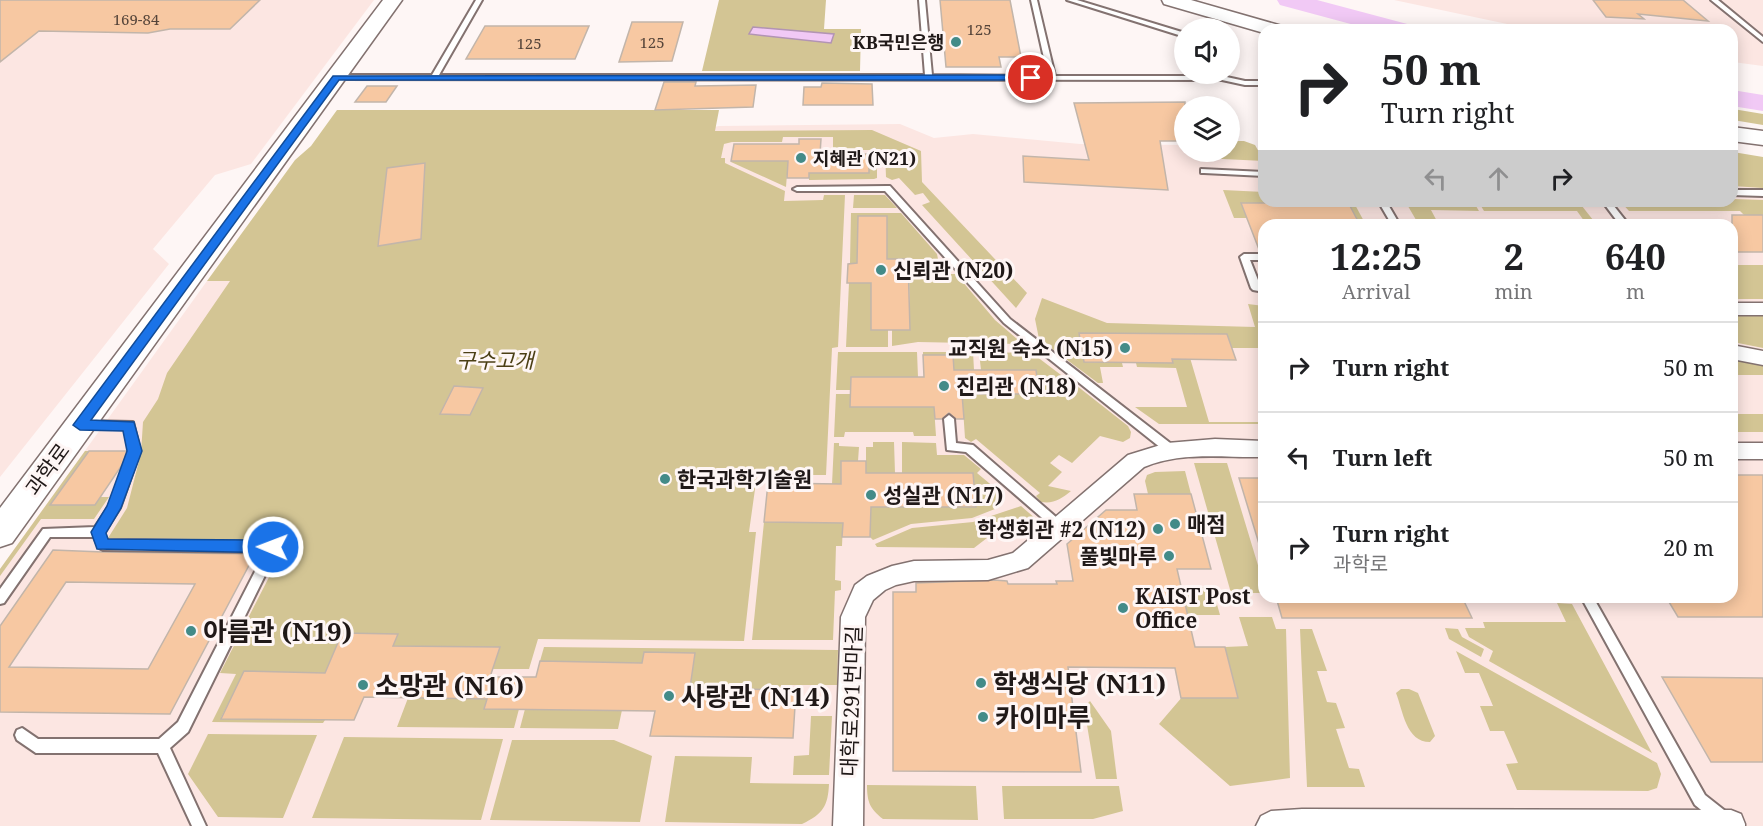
<!DOCTYPE html>
<meta charset="utf-8">
<style>
:root{--surface:#fff;--page:#f2f2f2;--text:#202124;--muted:#757577;--line:#e0e0e0}
body{margin:0;font-family:"Noto Serif","Noto Sans KR",serif;background:var(--page);color:var(--text);height:100vh;display:flex;flex-direction:column;font-size:22px;white-space:nowrap}
*{box-sizing:border-box;margin:0}
p{font-size:20px;color:var(--muted)}
.icon{flex:none;width:33px;height:33px;fill:none;stroke:currentColor;stroke-width:2;stroke-linecap:round;stroke-linejoin:round}
.map{position:relative;flex:1;overflow:hidden}
.sheet{position:absolute;left:1258px;top:219px;width:480px;height:384px;display:flex;flex-direction:column;background:var(--surface);border-radius:18px;box-shadow:0 3px 15px #0003}
.sheet>*{flex:none}
.top-card{position:absolute;left:1258px;top:24px;width:480px;height:183px;border-radius:18px;box-shadow:0 3px 15px #0003;background:#fff;color:var(--text);overflow:hidden}
.tools{position:absolute;left:1174px;top:18px;display:grid;gap:12px}
.tools a{display:grid;place-items:center;width:66px;height:66px;border-radius:50%;background:var(--surface);box-shadow:0 3px 15px #0003;font-size:30px}
.pin{position:absolute;display:grid;place-items:center;width:51px;height:51px;color:#fff;margin:-26px;border:3px solid #fff;border-radius:50%;box-shadow:0 2px 6px #0007}
.me{position:absolute;width:66px;margin:-33px;rotate:271deg;stroke-linejoin:round;filter:drop-shadow(0 0 4px #0008)}
.turn{display:flex;align-items:center;gap:21px;height:126px;padding:0 24px;font-size:27px}
.turn .icon{width:78px;height:78px;stroke-width:2.5}
.turn b{display:block;font-size:42px;line-height:51px}
.lanes{display:flex;align-items:center;height:57px;padding:0 24px;background:#0003;justify-content:center;gap:30px;direction:ltr}
.lanes .off{opacity:.35}
.eta{display:flex;justify-content:space-evenly;align-items:center;height:102px;text-align:center}
.eta b{font-size:36px;font-weight:700;line-height:42px}
ul{padding:0;list-style:none}
li{display:flex;align-items:center;gap:18px;height:90px;padding:0 24px;border-top:2px solid var(--line)}
li div{flex:1}
li b{display:block;font-size:22px}
li em{font-style:normal}
.map>svg:first-child{display:block}
.built{fill:#fce6e2;fill-rule:evenodd}
.green{fill:#d3c594}
.water{fill:#f1c9f5;stroke:#b294b3;stroke-width:1.5}
.lines{fill:none;stroke-linecap:round;stroke-linejoin:round}
.river{fill:#f1c9f5;fill-rule:evenodd}
.building{fill:#f7c8a2;stroke:#c2b5aa;stroke-width:1.5;fill-rule:evenodd}
.lane-casing{stroke:#837270;stroke-width:4}
.street-casing{stroke:#837270;stroke-width:3}
.secondary-casing{stroke:#837270;stroke-width:3}
.lane{fill:#fff;fill-rule:evenodd}
.street{fill:#fff;fill-rule:evenodd}
.secondary{fill:#fff;fill-rule:evenodd}
.route{fill:#1a73e8;stroke:#114b97;stroke-width:1.5}
.poi-dot{fill:#438b88;stroke:#fef6f5;stroke-width:2}
.labels{text-anchor:middle;dominant-baseline:central;stroke-width:6;stroke-linejoin:round;paint-order:stroke}
.far-number-label{font-size:15px;fill:#56453a}
.far-poi-label{font-size:18px;font-weight:bold;fill:#201918;stroke:#fef6f5;text-anchor:end}
.poi-label{font-size:21px;font-weight:bold;fill:#201918;stroke:#fef6f5;text-anchor:start}
.park-label{font-size:21px;font-style:italic;fill:#4b3f15;stroke:#fef6f5}
.street-label{font-size:21px;fill:#201918;stroke:#fef6f5}
.near-poi-label{font-size:26px;font-weight:bold;fill:#201918;stroke:#fef6f5;text-anchor:start}
</style>
<div class="map">
<svg width="1763" height="826" viewBox="0 0 1763 826">
<rect width="100%" height="100%" fill="#fef6f5"/>
<path class="built" d="M0,0H374L251,164L215,175L153,249L169,264L0,477Z
M1394,0H1763V66L1733,62L1732,30H1536Z
M900,124L934,138L973,134L1080,144L1185,145V152H1230L1264,158V201H1732L1733,182L1763,183V826H0V569L207,281H230L683,133L719,126ZM1264,225H1732V597H1264Z"/>
<path class="green" d="M719,0H826L824,29H861L860,71H702Z
M1733,109L1763,114V125L1733,120Z
M337,110H719L715,131L872,130L921,151L922,182L1027,293L1016,308L922,205L930,202L923,193L915,195L899,178L892,180L886,177L885,150H833V137H783L782,142H732L724,144L721,158H725V163L785,191L784,201L823,200L824,195H845L838,347L832,348L826,475H757L749,532H756L744,641L538,639L529,669H493L499,647L393,646L398,634L342,633L325,673L244,672L221,718L325,720L323,723L212,722L236,674L220,673L288,540L108,538L127,508L141,453L143,422L158,399L167,373L230,281H207L295,160L311,146Z
M1230,141H1244L1255,145L1259,152H1264V161L1202,158L1196,152H1230Z
M1733,152L1763,157V188L1733,186Z
M869,154H877V178L874,179L809,180V173L869,172Z
M731,161H788L786,187L731,162Z
M1223,190L1264,192V201L1272,203H1241L1247,218H1234Z
M854,195H885L897,208H853Z
M1733,199L1763,200V215H1744L1740,211H1629L1620,201H1732Z
M1299,201H1353L1366,225H1360L1350,206H1301Z
M1405,201H1473L1479,211L1431,210L1439,225H1419Z
M1478,201H1578L1597,225H1587L1577,211H1484Z
M851,213H901L937,254L938,259H887V216H859L857,264L850,263Z
M1733,265H1763V299H1733Z
M909,274H956L995,320L1023,344L918,342L892,346V330H910Z
M849,283H871V330H888V347H846Z
M1042,298L1107,323L1255,327L1248,304L1264,306V348H1232L1227,334H1183L1209,422H1264V424H1159L1135,407H1187L1176,368L1137,367L1136,363L1165,334L1079,333L1084,362L1122,363L1123,367H1100L1103,383H1098L1039,339L1035,319Z
M1733,316H1763V348L1733,342Z
M838,352H917L918,377H852L851,390H836Z
M923,352H973L974,370H954L953,355H923Z
M979,352L1032,353L1065,378L1037,377L1035,370H981Z
M1732,358L1763,364V375H1733Z
M1037,382H1072L1128,426L1131,432L1130,438L1123,442L1100,436L1072,463L1059,455L1050,463L1062,472L1048,486L1071,491C1061,499 1054,504 1041,502L1036,496L1040,493L976,439L971,442L965,438L962,394H1039Z
M836,394H851L934,407L936,436H914L913,432H845L844,437H834Z
M1733,414H1763V432H1733Z
M873,442H894L895,473H866V447H873Z
M902,442L936,443L937,455H964L981,469L977,473L995,488L999,485L1002,488L1000,507L972,518L911,524L873,540L870,537L871,507H976L973,473H902Z
M834,443H839V446L859,447L858,461H842L841,484H832Z
M85,451H89L51,505H94L100,497H109L94,519H41L0,576V569Z
M1194,463H1227L1264,585V593H1231Z
M1185,471L1191,494H1148L1145,481L1147,475L1155,472Z
M1021,506L1036,519L1029,527L1009,521L974,548L877,547L875,544L912,528L973,522Z
M764,522L843,523L842,546H836L835,580L841,581V590L835,591L833,640H752Z
M1181,587H1212L1220,615H1187Z
M1557,603L1572,604L1652,753L1489,661L1493,651L1469,637L1465,628H1485L1483,622H1566Z
M1239,617H1272L1276,629H1286L1290,778L1230,786L1159,724L1225,647L1248,646Z
M1445,628L1458,629L1462,637L1484,649L1481,657L1449,639Z
M1300,629H1312L1327,671H1317L1327,702L1336,703L1345,728L1336,729L1349,768L1359,769L1365,787H1307Z
M544,647L838,650L837,685H781V690L690,688L695,653L644,652L642,663L540,661Z
M1456,651L1657,763L1661,774L1657,788L1648,791L1517,790L1506,764L1518,763L1504,731H1490L1480,706H1493L1479,673H1465Z
M1401,689H1409L1418,693L1435,736L1430,742C1406,742 1403,711 1396,693Z
M408,698H487L484,709H519L514,728L397,727Z
M1090,701L1111,731L1117,779H1096L1084,707Z
M525,709L622,710L618,729L520,728Z
M811,716H832L829,775H793L794,756L809,755Z
M208,734L317,735L283,818L218,817L188,774Z
M344,737L503,739L481,820L312,818Z
M512,740H614L652,756L640,822L490,820Z
M675,756L752,757L750,783L829,784C828,806 823,814 802,824L665,822Z
M867,785L976,786L978,820L883,819C870,809 867,802 867,785Z
M1002,786H1119L1123,811L1093,819H1004Z"/>
<path class="water" d="M753,27L834,34L831,43L749,34Z"/>
<g class="lines">
<path class="river" d="M1277,0H1317L1411,25L1415,30H1373L1280,5Z
M1732,90L1763,95V111L1732,106Z"/>
</g>
<path class="building" d="M0,0H260L230,29H170L148,33L39,31L0,62Z
M940,0H1010L1021,57H999L1001,67H946Z
M1593,0H1683L1708,21L1638,14L1644,19L1606,17Z
M632,22H683L672,61L619,62Z
M485,26H589L575,59H466Z
M664,82H696L695,86L756,85L753,107L655,110Z
M822,83L872,84L873,105H803L804,87H821Z
M367,86H397L386,102H355Z
M1185,102V141H1160L1168,190L1024,182L1023,156L1089,160L1074,103Z
M799,139H821L820,154H869V173H809V178H787L788,161H731L734,144H799Z
M425,163L421,239L378,246L387,168Z
M1241,203H1272L1274,206H1350L1360,225H1264V252H1260Z
M1732,215H1763V252H1732Z
M858,216H887V259H908L910,330H871V283H847L848,264L857,263Z
M1079,333L1227,334L1236,360L1172,359L1173,363L1084,362Z
M923,355H953L954,370H1036L1039,394H962L964,419H956L949,413L942,419H935L934,407H850L851,377H924Z
M454,386L483,388L470,415L440,414Z
M89,451H128L122,465L95,505H50Z
M841,461H866V473H973L976,507H871L870,537H842L843,523L764,522L768,483L841,484Z
M1732,475H1763V617H1678L1666,597H1732Z
M1239,478H1264V546L1260,547Z
M1134,494H1191L1211,569H1177L1195,647H1225L1238,698H1181L1175,668L1068,667L1081,772L893,771V592H916V583L994,580L1007,581L1008,584H1057L1056,581H1073L1067,544L1106,510H1137Z
M53,550L103,552L255,554L170,714L0,712V626ZM66,582L195,584L148,669L9,667Z
M1276,597H1462L1472,618H1282Z
M342,633L398,634L393,646L500,647L490,677H536L540,661L642,663L644,652L695,653L690,688L796,690L793,738L650,736L655,711L484,709L487,699L364,697L354,720L221,719L244,671L325,673Z
M1662,677L1763,678V762H1711Z"/>
<g class="lines">
<g class="lane-casing">
<path id="lane" d="M476,0H482L439,75H925L919,0H925L932,75L1048,76L1031,0H1037L1055,76H1222L1245,81H1264V85H1245L1222,80L337,79L333,77L337,75H432Z
M1067,0H1077L1185,33V37Z
M1711,0H1718L1763,37V42Z
M1201,169L1264,172V176L1204,173H1201Z
M887,186H890L1010,319L1174,446L1175,449L1174,452H1166L1004,323L885,191H797L793,189L797,187Z
M1732,190H1763V196L1732,195Z
M1378,201H1386L1400,225H1392Z
M1602,201H1610L1629,225H1620Z
M1244,254H1264V260H1250L1260,285L1264,286V292L1253,290L1251,288L1240,257Z
M949,415L954,419L956,443L973,445L1064,524L1066,527L1064,530L1060,532L1056,530L966,452L947,450L944,419Z
M84,421L133,422L140,451L120,508L104,533L107,540L273,542L277,544L279,547L188,732L170,748L206,826H192L158,753H36L17,740L15,735L17,730L22,728L38,739H159L178,722L265,552L103,550L99,548L94,537H50L4,603L0,604V589L43,529L95,527L109,506L130,451L125,429H84L80,428L79,425L80,422Z
M1581,597H1593L1705,795L1738,821L1740,826H1721L1695,805Z"/>
</g>
<g class="street-casing">
<path id="street" d="M1732,303H1763V315H1732Z
M1732,345L1763,351V365L1732,359Z
M1215,439L1264,441V457C1224,458 1183,451 1144,467L1028,568L988,580L914,581L896,585L885,590L873,600L865,617L863,826H833L841,617L855,585L867,576L892,566L914,561L988,560L1013,553L1128,455L1167,443Z
M1732,443H1763V459H1732Z
M1302,809L1731,810L1741,814L1745,824V826H1256L1261,816L1271,811Z"/>
</g>
<g class="secondary-casing">
<path id="secondary" d="M383,0H402L12,543L0,547V508Z
M1162,0H1191L1282,26L1285,30H1264V33L1164,4Z
M1732,127L1763,131V145L1732,141Z"/>
</g>
<use href="#lane" class="lane"/>
<use href="#street" class="street"/>
<use href="#secondary" class="secondary"/>
</g>
<path class="route" d="M1031,75L1034,76V80H339L91,420L134,422L142,451L121,508L106,533L108,539L273,540L278,542L281,547L278,551L273,553L97,549L91,532L107,506L127,451L123,431L80,430L73,425L333,76Z"/>
<g class="poi-dot">
<circle cx="956" cy="42" r="6"/>
<circle cx="801" cy="158" r="6"/>
<circle cx="881" cy="270" r="6"/>
<circle cx="1125" cy="348" r="6"/>
<circle cx="944" cy="386" r="6"/>
<circle cx="665" cy="479" r="6"/>
<circle cx="871" cy="495" r="6"/>
<circle cx="1175" cy="524" r="6"/>
<circle cx="1158" cy="529" r="6"/>
<circle cx="1169" cy="556" r="6"/>
<circle cx="1123" cy="608" r="6"/>
<circle cx="191" cy="631" r="6"/>
<circle cx="981" cy="683" r="6"/>
<circle cx="363" cy="685" r="6"/>
<circle cx="669" cy="696" r="6"/>
<circle cx="983" cy="717" r="6"/>
</g>
<g class="labels">
<g class="far-number-label">
<text x="136" y="19">169-84</text>
<text x="979" y="29">125</text>
<text x="652" y="42">125</text>
<text x="529" y="43">125</text>
</g>
<g class="far-poi-label">
<text x="944" y="42">KB국민은행</text>
<text x="813" y="158" text-anchor="start">지혜관 (N21)</text>
</g>
<g class="poi-label">
<text x="893" y="270">신뢰관 (N20)</text>
<text x="1113" y="348" text-anchor="end">교직원 숙소 (N15)</text>
<text x="956" y="386">진리관 (N18)</text>
<text x="677" y="479">한국과학기술원</text>
<text x="883" y="495">성실관 (N17)</text>
<text x="1187" y="524">매점</text>
<text x="1146" y="529" text-anchor="end">학생회관 #2 (N12)</text>
<text x="1157" y="556" text-anchor="end">풀빛마루</text>
<text x="1135" y="596">KAIST Post<tspan x="1135" dy="24">Office</tspan></text>
</g>
<g class="park-label">
<text x="495" y="360">구수고개</text>
</g>
<g class="street-label">
<text transform="translate(47 469) rotate(-54)">과학로</text>
<text transform="translate(851 701) rotate(-88)">대학로291번마길</text>
</g>
<g class="near-poi-label">
<text x="203" y="631">아름관 (N19)</text>
<text x="993" y="683">학생식당 (N11)</text>
<text x="375" y="685">소망관 (N16)</text>
<text x="681" y="696">사랑관 (N14)</text>
<text x="995" y="717">카이마루</text>
</g>
</g>
</svg>
<div class="tools">
<a><svg class="icon" aria-label="sound" viewBox="0 0 24 24"><path d="M4 9h4l5-4v14l-5-4H4zM17 9q2 3 0 6"/></svg></a>
<a><svg class="icon" aria-label="layers" viewBox="0 0 24 24"><path d="M12 4l9 5-9 5-9-5zM3 14l9 5 9-5"/></svg></a>
</div>
<div class="pin" style="left:1031px;top:78px;background:#d93025"><svg class="icon" aria-label="arrive" viewBox="0 0 24 24"><path d="M6 21V4h12l-3 4 3 4H6"/></svg></div>
<svg class="me" style="left:273px;top:547px" viewBox="-20 -20 40 40"><circle r="17" fill="#1a73e8" stroke="#fff" stroke-width="3"/><path d="M0-11L8 9 0 5-8 9z" fill="#fff"/></svg>
<div class="top-card">
<div class="turn"><svg class="icon" aria-label="right" viewBox="0 0 24 24"><path d="M7 20v-9h11M14 6l5 5-5 5"/></svg><div><b>50 m</b>Turn right</div></div>
<div class="lanes"><svg class="icon off" aria-label="left" viewBox="0 0 24 24"><path d="M17 20v-9H6M10 6l-5 5 5 5"/></svg><svg class="icon off" aria-label="ahead" viewBox="0 0 24 24"><path d="M12 20V5M6 11l6-6 6 6"/></svg><svg class="icon" aria-label="right" viewBox="0 0 24 24"><path d="M7 20v-9h11M14 6l5 5-5 5"/></svg></div>
</div>
<section class="sheet">
<div class="eta">
<div><b>12:25</b><p>Arrival</p></div>
<div><b>2</b><p>min</p></div>
<div><b>640</b><p>m</p></div>
</div>
<ul>
<li><svg class="icon" aria-label="right" viewBox="0 0 24 24"><path d="M7 20v-9h11M14 6l5 5-5 5"/></svg><div><b>Turn right</b></div><em>50 m</em></li>
<li><svg class="icon" aria-label="left" viewBox="0 0 24 24"><path d="M17 20v-9H6M10 6l-5 5 5 5"/></svg><div><b>Turn left</b></div><em>50 m</em></li>
<li><svg class="icon" aria-label="right" viewBox="0 0 24 24"><path d="M7 20v-9h11M14 6l5 5-5 5"/></svg><div><b>Turn right</b><p>과학로</p></div><em>20 m</em></li>
</ul>
</section>
</div>
